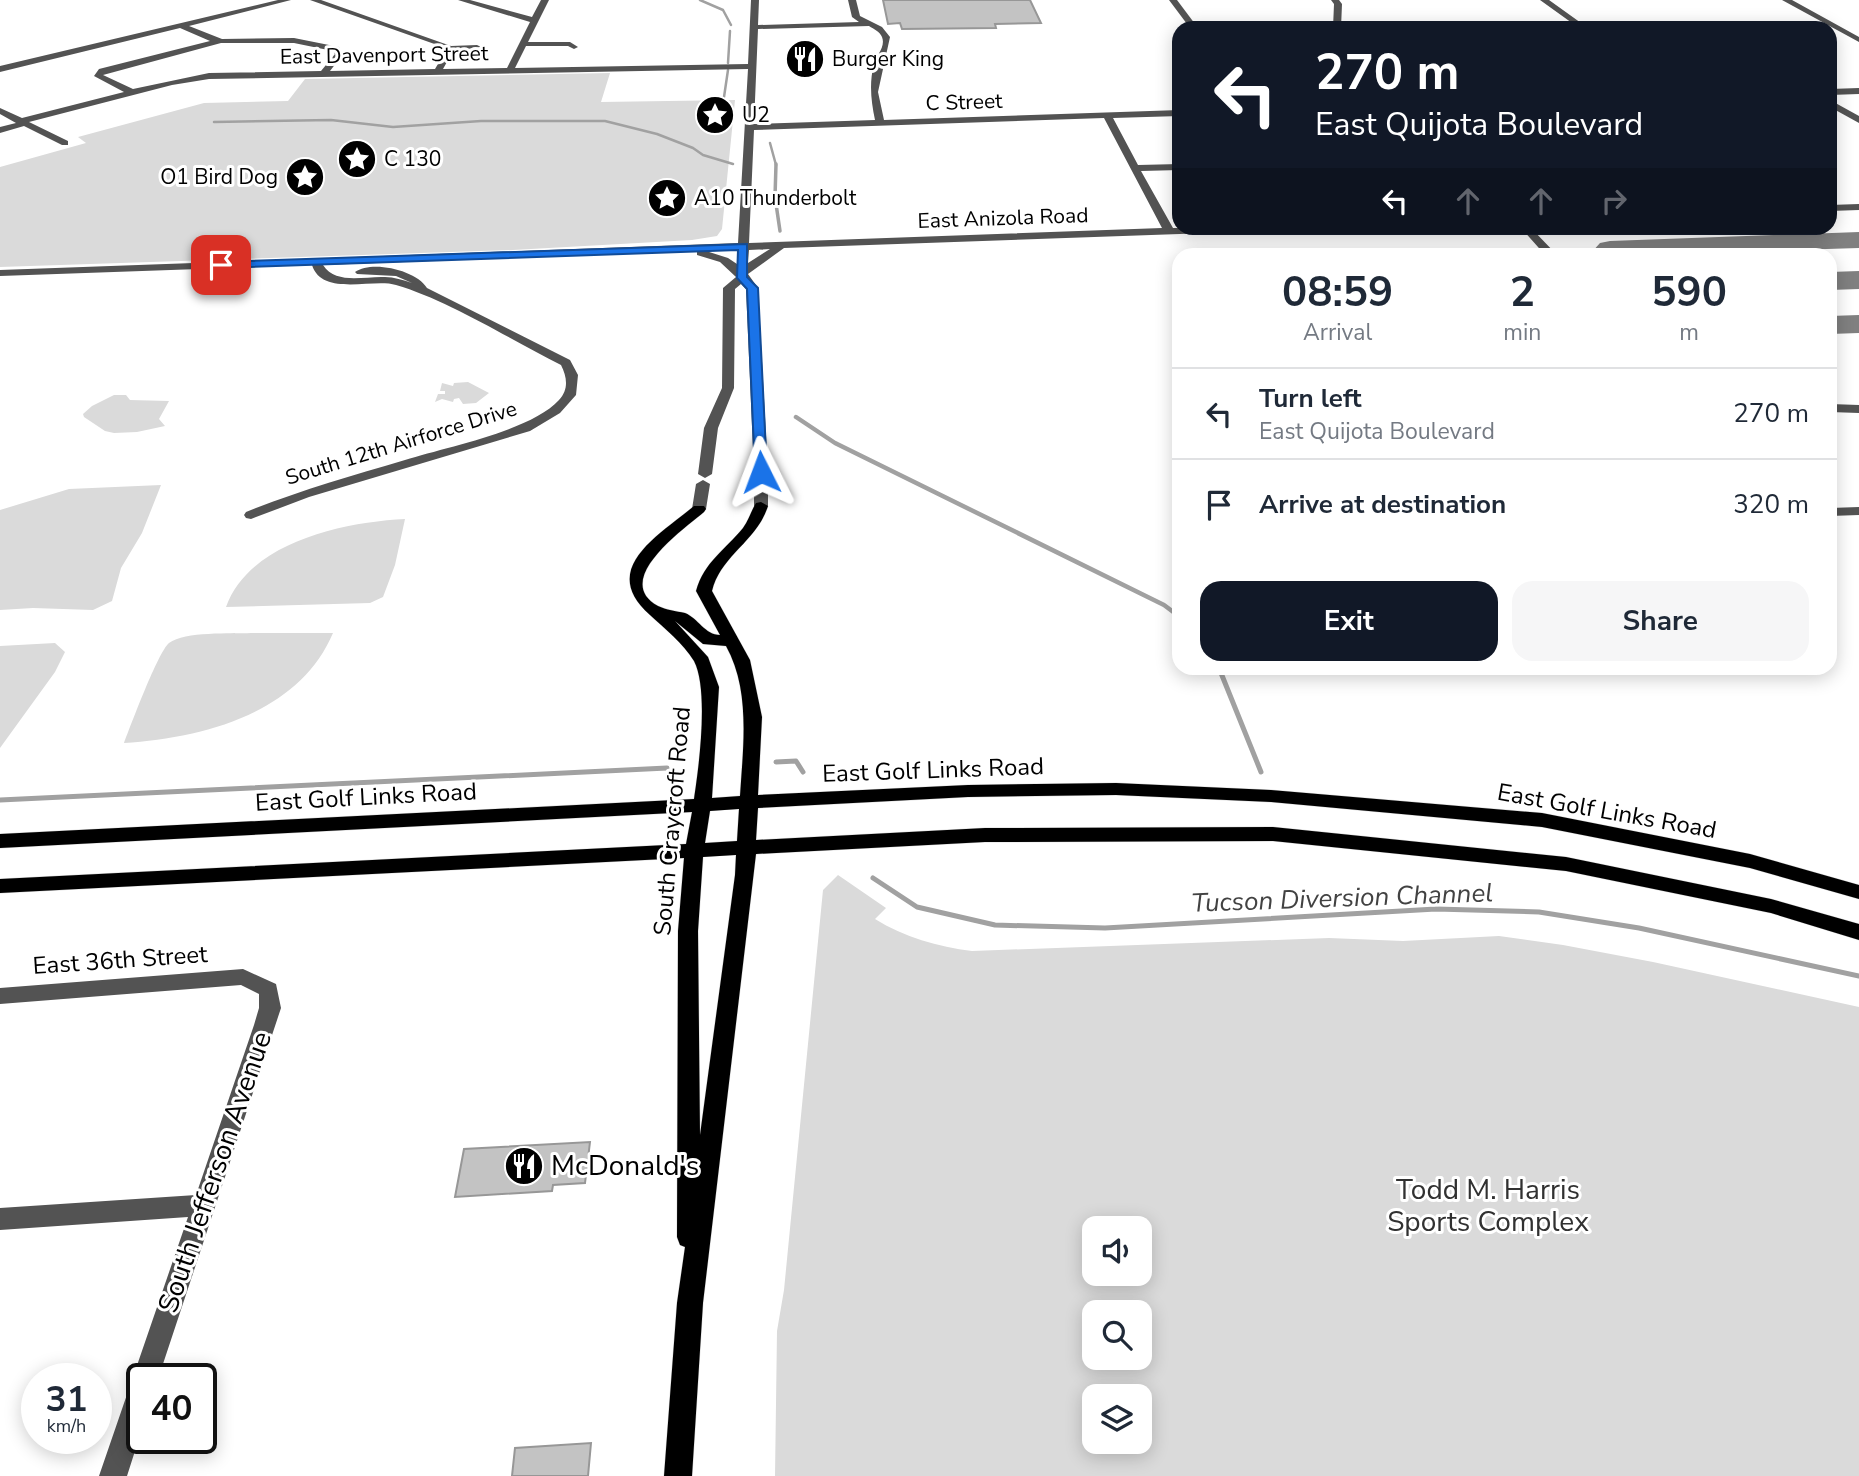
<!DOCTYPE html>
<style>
:root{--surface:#fff;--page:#f6f6f7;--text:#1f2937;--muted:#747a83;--line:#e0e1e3;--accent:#111827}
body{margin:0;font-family:"Nunito Sans",sans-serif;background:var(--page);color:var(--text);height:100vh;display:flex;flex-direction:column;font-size:26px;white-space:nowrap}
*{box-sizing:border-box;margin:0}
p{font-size:23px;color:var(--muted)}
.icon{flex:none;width:38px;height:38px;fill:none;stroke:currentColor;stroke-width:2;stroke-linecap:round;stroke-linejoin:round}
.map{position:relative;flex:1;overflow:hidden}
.details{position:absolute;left:1172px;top:248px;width:665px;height:427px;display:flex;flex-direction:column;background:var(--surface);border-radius:21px;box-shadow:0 4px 18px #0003}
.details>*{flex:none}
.hud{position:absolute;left:1172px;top:21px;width:665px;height:214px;border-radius:21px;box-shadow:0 4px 18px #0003;background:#111827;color:#fff;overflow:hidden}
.buttons{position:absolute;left:1082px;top:1216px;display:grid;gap:14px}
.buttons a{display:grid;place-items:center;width:70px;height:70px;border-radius:14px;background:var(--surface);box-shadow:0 4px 18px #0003;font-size:35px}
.speed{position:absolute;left:21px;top:1363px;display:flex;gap:14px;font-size:35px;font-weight:700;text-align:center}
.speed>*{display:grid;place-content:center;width:91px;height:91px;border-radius:50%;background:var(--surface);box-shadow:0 4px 18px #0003;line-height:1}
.speed small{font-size:18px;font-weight:400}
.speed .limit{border:4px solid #111;border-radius:10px;background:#fff;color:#111}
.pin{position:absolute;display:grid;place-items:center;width:60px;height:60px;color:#fff;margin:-30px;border-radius:14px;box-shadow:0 4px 10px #0006}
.me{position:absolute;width:77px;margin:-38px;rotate:357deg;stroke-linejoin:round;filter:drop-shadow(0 0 5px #0008)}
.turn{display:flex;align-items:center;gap:24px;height:147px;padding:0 28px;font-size:32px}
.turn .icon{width:91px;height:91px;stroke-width:2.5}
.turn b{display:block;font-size:49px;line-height:60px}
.lanes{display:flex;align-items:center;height:66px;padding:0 28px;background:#0003;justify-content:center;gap:35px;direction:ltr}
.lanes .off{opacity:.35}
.eta{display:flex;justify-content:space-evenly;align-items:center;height:119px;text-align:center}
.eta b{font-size:42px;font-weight:700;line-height:49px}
.button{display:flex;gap:14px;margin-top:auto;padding:14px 28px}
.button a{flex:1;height:80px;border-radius:21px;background:var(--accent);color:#fff;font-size:28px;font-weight:700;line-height:80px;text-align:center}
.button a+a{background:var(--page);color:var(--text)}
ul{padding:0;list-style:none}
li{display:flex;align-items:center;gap:21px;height:91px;padding:0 28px;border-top:2px solid var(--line)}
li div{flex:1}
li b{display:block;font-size:26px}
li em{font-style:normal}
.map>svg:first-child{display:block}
.green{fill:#dadada;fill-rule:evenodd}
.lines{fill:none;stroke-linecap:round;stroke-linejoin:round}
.stream-far3{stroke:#a1a1a1;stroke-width:2.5}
.stream-far2{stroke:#a1a1a1;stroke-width:3.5}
.stream-far1{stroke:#a1a1a1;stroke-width:4.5}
.stream{stroke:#a1a1a1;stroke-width:5}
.taxiway{fill:#808080;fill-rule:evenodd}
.building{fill:#c3c3c3;stroke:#979797;stroke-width:2}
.major-casing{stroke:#dbdbdb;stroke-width:1}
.minor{fill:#535353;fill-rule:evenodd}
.major{fill:#000;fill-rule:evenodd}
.route{fill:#1a73e8;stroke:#114b97;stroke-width:2}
.labels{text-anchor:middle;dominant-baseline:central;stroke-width:6;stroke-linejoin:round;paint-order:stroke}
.far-street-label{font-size:21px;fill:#000;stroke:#fff}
.far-poi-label{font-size:21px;fill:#000;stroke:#fff;text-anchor:start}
.street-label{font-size:24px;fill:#000;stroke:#fff}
.water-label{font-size:26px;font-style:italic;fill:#424242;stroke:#fff}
.near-poi-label{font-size:28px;fill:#000;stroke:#fff;text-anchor:start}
.near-street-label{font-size:28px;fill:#000;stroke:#fff}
.near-park-label{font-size:28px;fill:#313131;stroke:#fff}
</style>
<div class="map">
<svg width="1859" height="1476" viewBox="0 0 1859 1476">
<rect width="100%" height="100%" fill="#fff"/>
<path class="green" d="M610,73L601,102L735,100L722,229L717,236L692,240L513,250L0,267V167L86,143L78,137L204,103L288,101L305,79Z
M468,382L489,393L476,403L463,404L459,398L454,399L453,402L442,399L435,402L438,394H445V391H440L442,383L453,386L454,383Z
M114,395H126L130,400L169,401L159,419L165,426L137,432L114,433L105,431L84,417L83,414L92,406Z
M161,485L142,533L121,568L112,601L93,610L33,608L0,610V510L69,489Z
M405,519L395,565L383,597L370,603L226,607C249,542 344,522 405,519Z
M251,633H333C299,713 204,738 124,743C131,725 158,652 169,643C185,631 231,634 251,633Z
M55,643L65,652L55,672L0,748V646Z
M838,875L886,908L875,919C904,937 938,947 972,951L1329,938L1403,941L1499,936L1563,945L1653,962L1859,1007V1476H775L777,1331L784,1290L823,890ZM1094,1228H1139V1274H1094ZM1094,1312H1139V1358H1094ZM1094,1396H1139V1442H1094Z"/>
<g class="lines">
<path class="stream-far3" d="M700,0L723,10L731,25
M728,63L730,31
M724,97L728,70
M214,122L331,120L393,127L481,121H605L657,134L693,148L703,155L733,164
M770,143L776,165"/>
<path class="stream-far2" d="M776,164L775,197L780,231"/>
<path class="stream-far1" d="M796,417L835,443L1164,605L1180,617"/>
<path class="stream" d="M1219,668L1261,772
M776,762L796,761L803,772
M0,800L667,768
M873,878L917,907L995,925L1105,928L1436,909L1539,912L1639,928L1859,976"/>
<path class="taxiway" d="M1859,232V248L1592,256L1591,253L1600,243L1610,241Z
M1859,271V289L1830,290V272Z
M1859,315V333L1830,334V316Z"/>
</g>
<path class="building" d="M883,0H1030L1041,23L995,24L996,28L902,29L900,23L888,24Z
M590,1142L585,1183L553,1185L552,1191L455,1197L464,1149Z
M591,1443L588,1476H512L515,1448Z"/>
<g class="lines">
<g class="major-casing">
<path id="major" d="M761,502L768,506C757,541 720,556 712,591L750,660L762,717L758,795L968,785L1116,783L1271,790L1542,813L1750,854L1859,885V899L1750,868L1542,827L1271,802L1116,795L968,797L758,808L756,840L985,828L1273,827L1566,857L1771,899L1859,924V940L1771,913L1566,871L1273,841L985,842L756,854L703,1303L692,1476H664L677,1303L685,1247L680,1245L677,1237L678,931L684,858L0,893V879L686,844L692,812L0,848V834L694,799C699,766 709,690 694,661C683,643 665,629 650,615C598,569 658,536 694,506H704L706,509L704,512C684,529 611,580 658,606C666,610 676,611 685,613C698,618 705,635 720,635L696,591C704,562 725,550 743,528C749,520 751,511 756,503ZM675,621L703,644L726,646C751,691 743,747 740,796L712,798L719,687L708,657ZM739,809L737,841L705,843L710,811ZM736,855L735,875L700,1135L698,931L703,857Z"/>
</g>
<path class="minor" d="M278,0H291L189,26L222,39L294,38L339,47L343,54L330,71L435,69L445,52L443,47L310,0H321L451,46L477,45L481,47L453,51L443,69L507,68L530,22L458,0H470L532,17L541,0H549L528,42H570L578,47L574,49L568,46H526L515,68L748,64L751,0H759L758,25L859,22L852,17L848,0H856L860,16L882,27L890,37L878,92L884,120L1180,110V116L1113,118L1138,165L1180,164V170L1141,171L1173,228H1270L1265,231L784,248L748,274L758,288L768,472L761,476L754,472L746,289L741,284L735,289L734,388L718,428L712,474L705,478L698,474L704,428L722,388L723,288L736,277L720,262L697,255V251L323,265C336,285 364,276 385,277C394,277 403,280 412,283L396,276L357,274L355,272C372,260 416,270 427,288L570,360L578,375L576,395L560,413L530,431L309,497L251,519L246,518L244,515L246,512C298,491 351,476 405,460C446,447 531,431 559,400C569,389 567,377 561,365C511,340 448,300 396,285C373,278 322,297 312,265L0,276V270L738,243L748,69L209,79L172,85L29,122L68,141V145H62L24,126L0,133V127L16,123L0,114V108L22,118L124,92L94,76L99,69L210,41L180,28L0,72V66ZM869,26C874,29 880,32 882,37C886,47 876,56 874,64C869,83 871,101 875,120L754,124L758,29ZM221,43H294L333,51L335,54L321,71L209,73L133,89L103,75ZM1104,118L1162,228L749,243L754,130ZM770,249L748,263L749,250ZM738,250L737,264L728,258L706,251Z
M1169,0H1177L1198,28H1190Z
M1331,0H1339L1342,4L1341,28H1333L1334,4Z
M1540,0H1549L1588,28H1579Z
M1782,0H1792L1859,37V42Z
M1859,88V94L1830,95V89Z
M1830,100L1859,116V123L1830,107Z
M1859,204V210L1830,211V205Z
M1521,228H1531L1558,256H1546Z
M1830,404L1859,405V413L1830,412Z
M761,477L768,481V506L761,510L754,506V481Z
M703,480L710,484L706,509L699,513L692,509L696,484Z
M1859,507V515L1830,516V508Z
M243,969L276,984L281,1008L158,1379H142V1429L127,1476H99L188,1217L0,1230V1208L196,1195L254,1025L259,1008V994L241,985L0,1004V988Z"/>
<use href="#major" class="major"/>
</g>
<path class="route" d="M747,244V277L758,288L767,472L761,475L755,472L747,289L737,278L738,250L221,268L216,265L221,262Z"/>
<defs>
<g id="restaurant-disc" transform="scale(2.0125)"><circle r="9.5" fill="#000" stroke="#fff"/><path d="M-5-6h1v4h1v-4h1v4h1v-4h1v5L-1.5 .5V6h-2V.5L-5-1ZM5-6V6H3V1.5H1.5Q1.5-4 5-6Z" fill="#fff"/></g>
<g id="sight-disc" transform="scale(2.0125)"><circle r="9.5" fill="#000" stroke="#fff"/><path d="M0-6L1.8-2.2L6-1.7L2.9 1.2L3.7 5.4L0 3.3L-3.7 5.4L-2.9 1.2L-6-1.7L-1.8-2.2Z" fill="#fff"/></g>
</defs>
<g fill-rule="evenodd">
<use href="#restaurant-disc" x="805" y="59"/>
<use href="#sight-disc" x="715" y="115"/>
<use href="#sight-disc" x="357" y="159"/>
<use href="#sight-disc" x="305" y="177"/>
<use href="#sight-disc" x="667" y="198"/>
<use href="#restaurant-disc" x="524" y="1166"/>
</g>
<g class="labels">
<g class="far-street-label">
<text transform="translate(384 55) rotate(-1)">East Davenport Street</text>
<text transform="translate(964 102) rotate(-2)">C Street</text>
<text transform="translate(1003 218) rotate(-2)">East Anizola Road</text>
<text transform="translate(401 443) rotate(-17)">South 12th Airforce Drive</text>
</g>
<g class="far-poi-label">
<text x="832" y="59">Burger King</text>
<text x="742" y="115">U2</text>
<text x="384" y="159">C 130</text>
<text x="278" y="177" text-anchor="end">O1 Bird Dog</text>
<text x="694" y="198">A10 Thunderbolt</text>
</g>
<g class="street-label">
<text transform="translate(933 770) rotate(-2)">East Golf Links Road</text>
<text transform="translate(366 797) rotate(-3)">East Golf Links Road</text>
<text transform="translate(1607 811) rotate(10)">East Golf Links Road</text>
<text transform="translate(672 821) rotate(-85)">South Craycroft Road</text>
<text transform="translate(120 960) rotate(-4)">East 36th Street</text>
</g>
<g class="water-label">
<text transform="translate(1342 898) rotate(-2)">Tucson Diversion Channel</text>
</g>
<g class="near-poi-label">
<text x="551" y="1166">McDonald's</text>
</g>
<g class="near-street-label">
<text transform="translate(215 1172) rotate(-71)">South Jefferson Avenue</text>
</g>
<g class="near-park-label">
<text x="1488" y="1190">Todd M. Harris<tspan x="1488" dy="32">Sports Complex</tspan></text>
</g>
</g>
</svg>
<div class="buttons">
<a><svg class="icon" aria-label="sound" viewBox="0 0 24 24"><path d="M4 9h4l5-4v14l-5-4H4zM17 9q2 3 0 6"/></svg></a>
<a><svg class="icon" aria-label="search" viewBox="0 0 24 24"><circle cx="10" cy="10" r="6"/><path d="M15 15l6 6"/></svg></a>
<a><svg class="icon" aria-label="layers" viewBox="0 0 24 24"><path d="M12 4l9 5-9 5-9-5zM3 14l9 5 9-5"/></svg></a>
</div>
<div class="speed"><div>31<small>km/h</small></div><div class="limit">40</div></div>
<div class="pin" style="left:221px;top:265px;background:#d93025"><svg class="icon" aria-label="arrive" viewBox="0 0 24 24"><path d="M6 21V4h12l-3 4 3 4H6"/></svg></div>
<svg class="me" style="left:761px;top:472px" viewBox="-20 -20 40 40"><path d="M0-17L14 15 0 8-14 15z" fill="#1a73e8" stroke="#fff" stroke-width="4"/></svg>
<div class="hud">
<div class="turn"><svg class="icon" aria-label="left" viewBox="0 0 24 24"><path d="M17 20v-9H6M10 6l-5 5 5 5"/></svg><div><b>270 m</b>East Quijota Boulevard</div></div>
<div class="lanes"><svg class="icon" aria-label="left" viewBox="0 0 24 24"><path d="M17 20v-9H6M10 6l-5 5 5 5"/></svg><svg class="icon off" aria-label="ahead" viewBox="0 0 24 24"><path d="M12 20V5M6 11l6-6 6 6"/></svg><svg class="icon off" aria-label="ahead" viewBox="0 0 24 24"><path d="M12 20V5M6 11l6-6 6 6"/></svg><svg class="icon off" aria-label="right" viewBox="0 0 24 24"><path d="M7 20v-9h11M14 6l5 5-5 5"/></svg></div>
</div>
<section class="details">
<div class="eta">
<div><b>08:59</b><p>Arrival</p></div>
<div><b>2</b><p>min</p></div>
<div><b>590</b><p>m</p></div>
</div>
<ul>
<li><svg class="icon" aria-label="left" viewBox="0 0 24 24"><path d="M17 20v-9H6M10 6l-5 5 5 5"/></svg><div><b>Turn left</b><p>East Quijota Boulevard</p></div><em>270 m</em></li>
<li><svg class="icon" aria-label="arrive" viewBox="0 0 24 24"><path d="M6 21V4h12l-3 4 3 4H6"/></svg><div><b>Arrive at destination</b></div><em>320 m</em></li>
</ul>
<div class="button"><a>Exit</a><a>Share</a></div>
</section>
</div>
